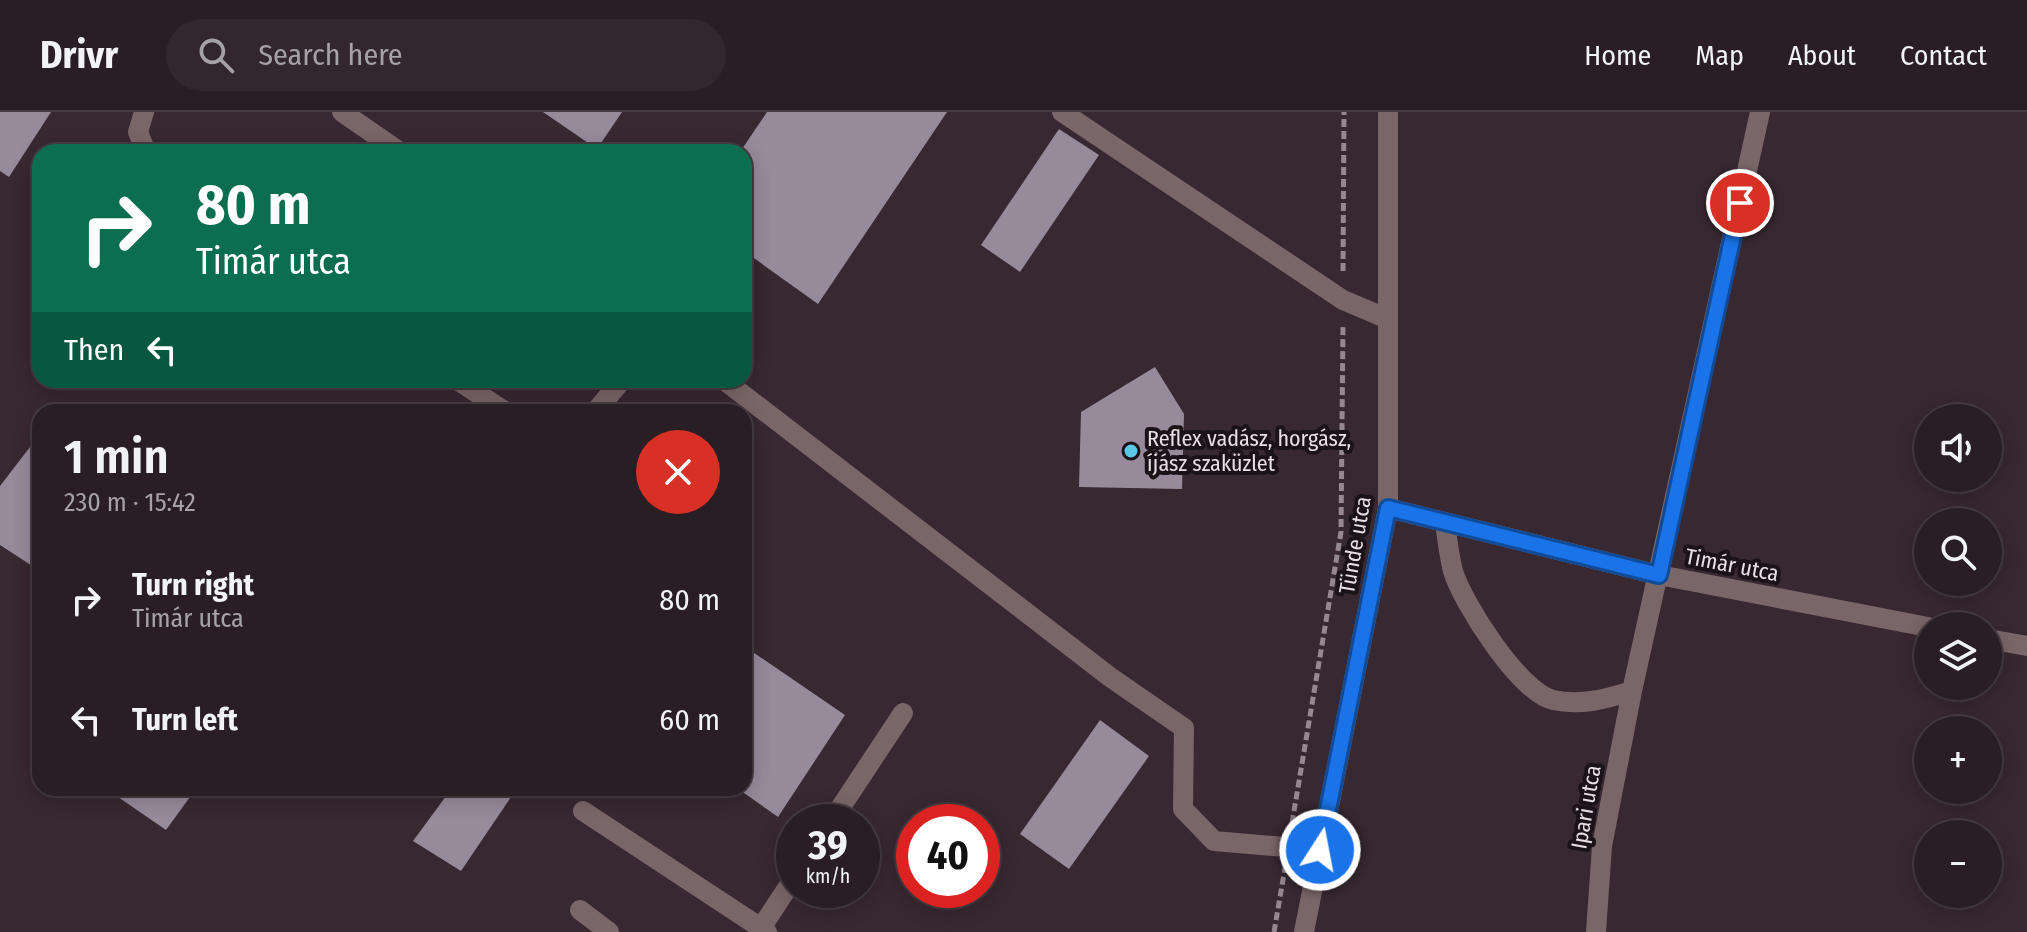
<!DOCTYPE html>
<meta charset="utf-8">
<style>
:root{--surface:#2a1e25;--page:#32272d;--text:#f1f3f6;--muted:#a5a2a7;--line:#463c42}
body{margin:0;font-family:"Fira Sans Condensed",sans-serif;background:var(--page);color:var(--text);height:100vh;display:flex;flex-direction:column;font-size:30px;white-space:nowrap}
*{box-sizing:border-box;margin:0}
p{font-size:26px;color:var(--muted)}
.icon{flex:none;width:44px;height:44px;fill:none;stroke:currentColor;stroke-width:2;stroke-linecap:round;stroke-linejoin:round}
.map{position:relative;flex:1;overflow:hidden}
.side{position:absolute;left:32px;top:292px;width:720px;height:392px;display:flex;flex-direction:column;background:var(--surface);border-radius:24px;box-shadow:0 4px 20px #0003,0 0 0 2px var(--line)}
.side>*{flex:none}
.banner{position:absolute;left:32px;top:32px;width:720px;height:244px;border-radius:24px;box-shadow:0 4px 20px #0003,0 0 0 2px var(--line);background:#0b6e4f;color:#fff;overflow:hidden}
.tools{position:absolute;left:1914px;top:292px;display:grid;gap:16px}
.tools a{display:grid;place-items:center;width:88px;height:88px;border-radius:50%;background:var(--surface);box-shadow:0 4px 20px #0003,0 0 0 2px var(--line);font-size:40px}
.speed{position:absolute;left:776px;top:692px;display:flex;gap:16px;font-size:40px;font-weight:700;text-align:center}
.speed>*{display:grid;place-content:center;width:104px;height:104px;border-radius:50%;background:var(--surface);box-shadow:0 4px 20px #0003,0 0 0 2px var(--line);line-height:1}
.speed small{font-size:20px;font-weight:400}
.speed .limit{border:12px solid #d22;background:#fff;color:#111}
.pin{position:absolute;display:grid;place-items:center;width:68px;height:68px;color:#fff;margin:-34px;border:4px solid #fff;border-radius:50%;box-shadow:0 2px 8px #0007}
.me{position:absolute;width:88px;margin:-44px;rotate:11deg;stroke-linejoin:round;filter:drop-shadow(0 0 6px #0008)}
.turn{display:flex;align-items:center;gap:28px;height:168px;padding:0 32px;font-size:36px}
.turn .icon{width:104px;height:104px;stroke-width:2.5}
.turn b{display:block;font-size:56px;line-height:68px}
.then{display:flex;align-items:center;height:76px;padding:0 32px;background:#0003;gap:16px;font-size:30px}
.round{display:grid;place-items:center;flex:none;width:84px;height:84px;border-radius:42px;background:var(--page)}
.head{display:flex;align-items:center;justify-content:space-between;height:136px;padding:0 32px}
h1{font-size:48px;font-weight:600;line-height:60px}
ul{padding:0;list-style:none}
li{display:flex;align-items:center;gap:24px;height:120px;padding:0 32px}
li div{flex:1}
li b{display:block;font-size:30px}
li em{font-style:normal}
header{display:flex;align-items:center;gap:48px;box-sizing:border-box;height:112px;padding:0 40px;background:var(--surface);border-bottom:2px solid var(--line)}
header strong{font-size:38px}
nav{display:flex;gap:44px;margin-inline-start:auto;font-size:28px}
.search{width:560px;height:72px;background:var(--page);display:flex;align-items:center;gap:20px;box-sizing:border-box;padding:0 28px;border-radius:44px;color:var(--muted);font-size:30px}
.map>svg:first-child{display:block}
.building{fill:#978a9b}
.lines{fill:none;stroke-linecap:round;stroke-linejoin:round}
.path{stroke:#958890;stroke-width:5;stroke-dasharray:8 4;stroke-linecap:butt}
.minor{stroke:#796669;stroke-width:20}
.route-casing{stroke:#114b97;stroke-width:20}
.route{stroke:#1a73e8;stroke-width:14}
.poi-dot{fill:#5dc7e8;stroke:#1a1317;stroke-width:3}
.labels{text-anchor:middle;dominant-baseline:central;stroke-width:8;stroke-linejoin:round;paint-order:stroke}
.poi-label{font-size:22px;fill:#e9dee5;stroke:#1a1317;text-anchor:start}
.street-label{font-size:22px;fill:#e9dee5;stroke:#1a1317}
</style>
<header>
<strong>Drivr</strong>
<div class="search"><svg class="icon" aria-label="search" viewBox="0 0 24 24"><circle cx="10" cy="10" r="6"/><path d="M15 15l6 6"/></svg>Search here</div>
<nav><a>Home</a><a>Map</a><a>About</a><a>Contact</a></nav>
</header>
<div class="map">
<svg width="2027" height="820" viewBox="0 0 2027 820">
<rect width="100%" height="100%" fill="#382831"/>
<path class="building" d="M0,0H51L9,65L0,59Z
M543,0H622L597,37Z
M767,0H947L818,192L744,139V40H740Z
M1059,17L1099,43L1020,160L981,133Z
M1155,255L1184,302L1182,377L1079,375L1081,300Z
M40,322V459L0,433V374Z
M744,534L845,603L778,705L737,676H744Z
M1100,608L1149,644L1069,757L1020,722Z
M105,676H192L195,678L166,718Z
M452,676H517L461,759L413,729Z"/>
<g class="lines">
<path class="path" d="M1343,159L1344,0
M1292,711L1341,420L1343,213
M1274,820L1285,756"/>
<path class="minor" d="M144,0L138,20L146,40
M342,0L400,40
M1062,0L1343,188L1388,207
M457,268L506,300
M724,268L1110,565L1184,616L1183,697L1214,729L1320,738
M595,300L622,268
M1388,396L1659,463L1928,515
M1445,410C1447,426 1449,443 1453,459C1462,490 1520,581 1553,588C1581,594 1606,587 1632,579
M1988,527L2027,534
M583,699L767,820
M831,710L903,601
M580,798L609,820
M761,816L794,766
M1304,820L1388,396V0
M1596,820L1602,734L1632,579L1760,0"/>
</g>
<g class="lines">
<g class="route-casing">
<path id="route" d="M1320,738L1388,396L1659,463L1740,91"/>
</g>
<use href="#route" class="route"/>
</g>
<circle class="poi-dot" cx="1131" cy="339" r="8"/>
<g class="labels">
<g class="poi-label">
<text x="1147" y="326">Reflex vadász, horgász,<tspan x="1147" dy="25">íjász szaküzlet</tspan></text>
</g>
<g class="street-label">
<text transform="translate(1355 433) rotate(-80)">Tünde utca</text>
<text transform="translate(1732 453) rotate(11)">Timár utca</text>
<text transform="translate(1586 695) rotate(-80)">Ipari utca</text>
</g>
</g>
</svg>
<div class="tools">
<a><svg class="icon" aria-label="sound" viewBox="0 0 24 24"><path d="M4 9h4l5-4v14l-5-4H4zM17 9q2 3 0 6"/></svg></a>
<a><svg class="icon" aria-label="search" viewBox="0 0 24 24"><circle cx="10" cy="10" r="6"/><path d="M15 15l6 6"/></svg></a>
<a><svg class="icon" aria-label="layers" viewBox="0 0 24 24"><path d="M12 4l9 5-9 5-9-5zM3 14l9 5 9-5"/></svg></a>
<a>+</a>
<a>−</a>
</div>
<div class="speed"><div>39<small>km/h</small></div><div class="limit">40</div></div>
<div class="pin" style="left:1740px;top:91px;background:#d93025"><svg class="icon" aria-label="arrive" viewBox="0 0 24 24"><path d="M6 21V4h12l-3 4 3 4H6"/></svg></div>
<svg class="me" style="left:1320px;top:738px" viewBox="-20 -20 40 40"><circle r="17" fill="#1a73e8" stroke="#fff" stroke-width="3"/><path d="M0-11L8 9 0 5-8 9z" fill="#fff"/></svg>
<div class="banner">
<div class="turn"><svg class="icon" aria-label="right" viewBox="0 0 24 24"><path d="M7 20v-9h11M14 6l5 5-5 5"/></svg><div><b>80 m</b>Timár utca</div></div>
<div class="then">Then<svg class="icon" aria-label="left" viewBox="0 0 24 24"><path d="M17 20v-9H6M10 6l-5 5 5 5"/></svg></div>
</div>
<section class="side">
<div class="head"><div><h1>1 min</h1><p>230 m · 15:42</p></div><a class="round" style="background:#d93025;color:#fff"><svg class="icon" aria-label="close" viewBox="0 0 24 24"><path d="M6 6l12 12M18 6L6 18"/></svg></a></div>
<ul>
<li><svg class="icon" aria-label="right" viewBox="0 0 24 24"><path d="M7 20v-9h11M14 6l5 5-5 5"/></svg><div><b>Turn right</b><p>Timár utca</p></div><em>80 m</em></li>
<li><svg class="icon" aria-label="left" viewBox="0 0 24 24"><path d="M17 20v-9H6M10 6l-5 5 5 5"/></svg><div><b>Turn left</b></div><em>60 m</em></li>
</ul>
</section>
</div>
